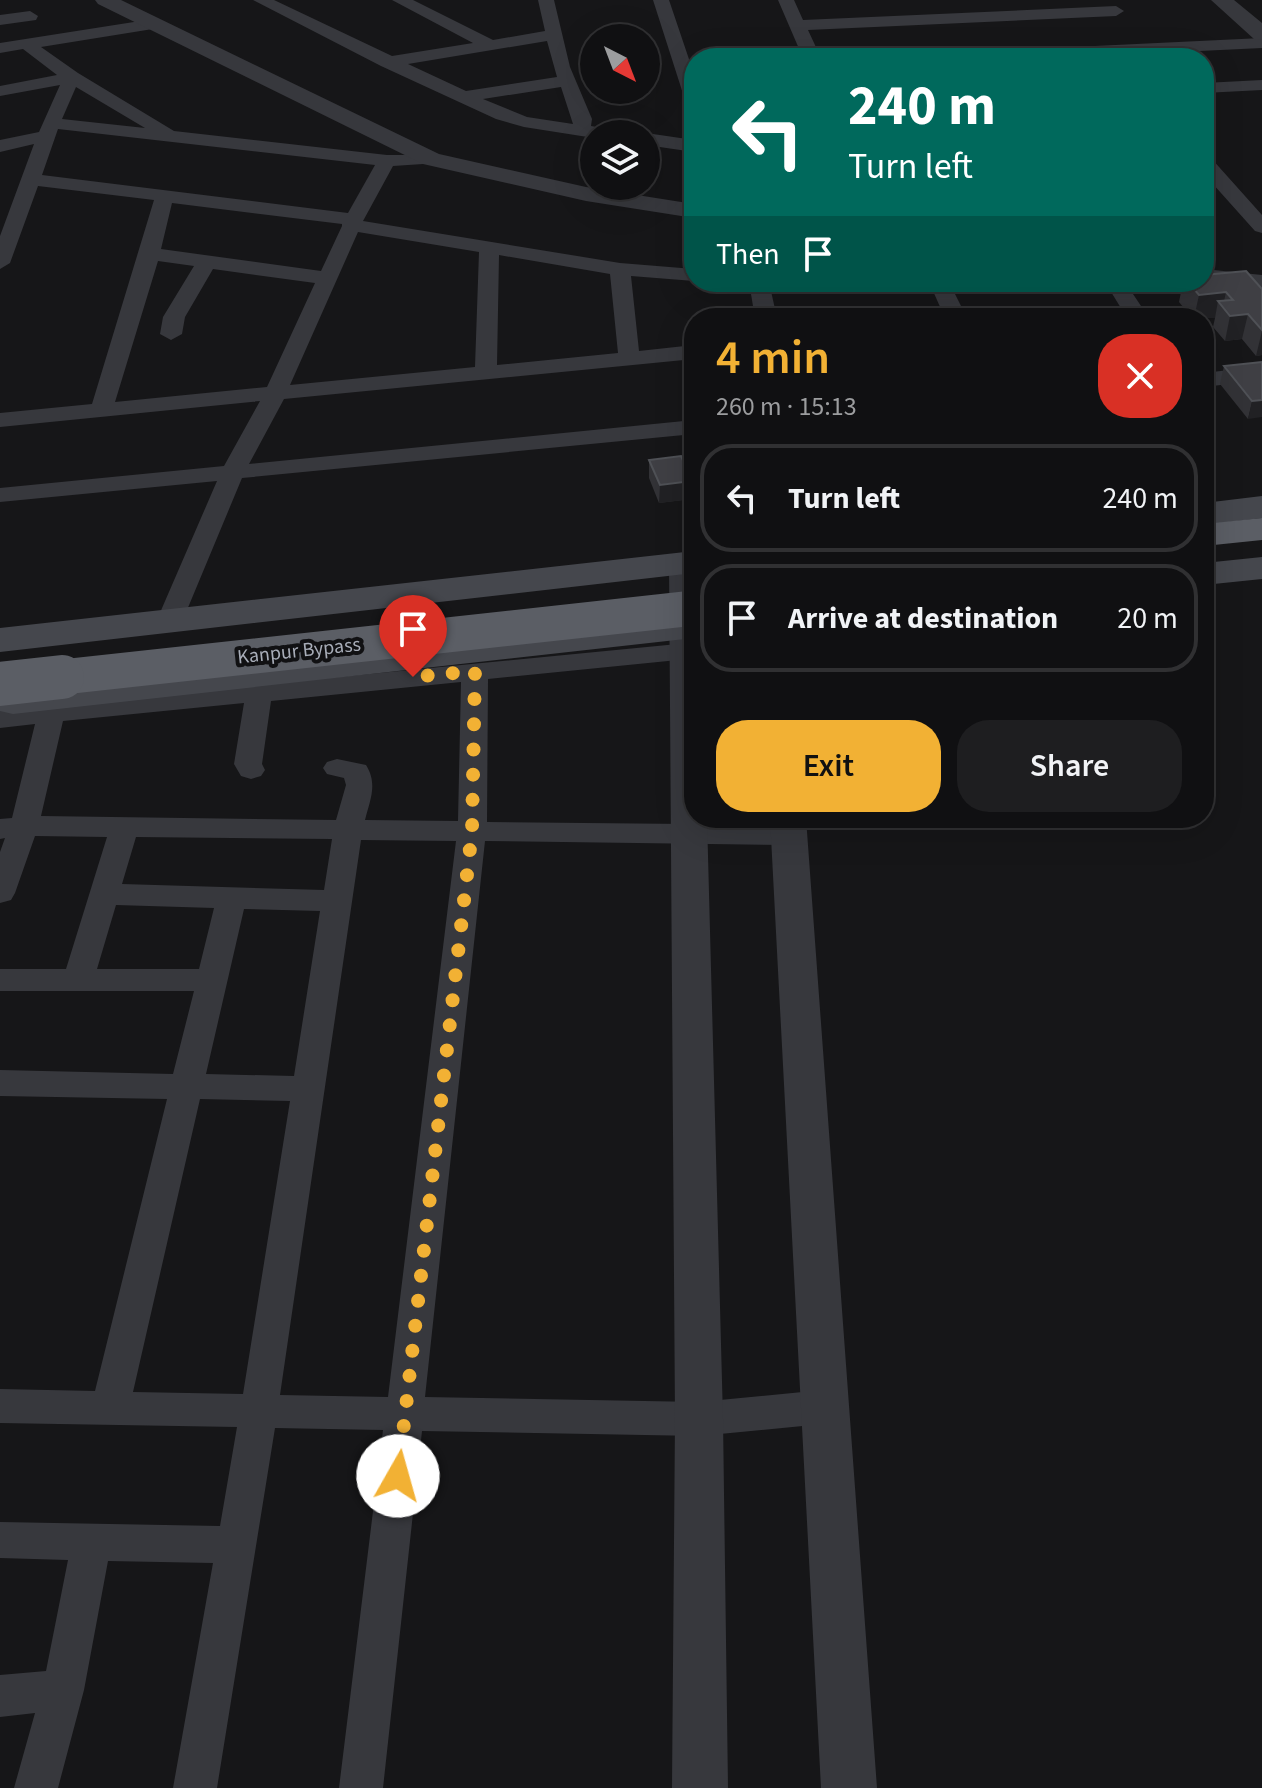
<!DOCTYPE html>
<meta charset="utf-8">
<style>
:root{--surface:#101012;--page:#1e1e20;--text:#f1f3f6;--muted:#9c9d9f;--line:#303032;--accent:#f2b134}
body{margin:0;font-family:"Source Sans 3",sans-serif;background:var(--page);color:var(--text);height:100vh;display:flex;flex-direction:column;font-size:30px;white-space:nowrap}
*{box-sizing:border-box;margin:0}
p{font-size:26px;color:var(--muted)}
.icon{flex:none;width:44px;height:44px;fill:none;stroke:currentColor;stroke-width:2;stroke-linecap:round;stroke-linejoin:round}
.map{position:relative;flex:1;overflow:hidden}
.side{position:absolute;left:684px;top:308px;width:530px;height:520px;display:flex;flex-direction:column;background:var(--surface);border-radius:32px;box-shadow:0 8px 32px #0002,0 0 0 2px var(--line)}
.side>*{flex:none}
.banner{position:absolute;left:684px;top:48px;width:530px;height:244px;border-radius:32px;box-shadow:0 8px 32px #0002,0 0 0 2px var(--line);background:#00695c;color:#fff;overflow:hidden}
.needle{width:52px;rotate:138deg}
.buttons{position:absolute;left:580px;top:24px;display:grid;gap:16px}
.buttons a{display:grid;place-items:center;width:80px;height:80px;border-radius:50%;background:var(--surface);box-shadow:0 8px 32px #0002,0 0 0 2px var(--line);font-size:40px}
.pin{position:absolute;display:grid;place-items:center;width:68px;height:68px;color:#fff;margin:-82px -34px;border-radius:50% 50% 50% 0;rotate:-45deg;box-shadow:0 0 8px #0007}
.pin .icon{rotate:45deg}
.me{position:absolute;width:88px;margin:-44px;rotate:7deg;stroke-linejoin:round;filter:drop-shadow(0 0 6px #0008)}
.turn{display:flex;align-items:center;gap:28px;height:168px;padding:0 32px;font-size:36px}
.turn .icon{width:104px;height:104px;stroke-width:2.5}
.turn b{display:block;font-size:56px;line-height:68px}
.then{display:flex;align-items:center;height:76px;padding:0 32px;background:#0003;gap:16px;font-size:30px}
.round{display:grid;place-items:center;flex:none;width:84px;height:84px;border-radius:32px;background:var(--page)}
.head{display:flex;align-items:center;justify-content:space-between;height:136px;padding:0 32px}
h1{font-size:48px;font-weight:600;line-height:60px;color:var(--accent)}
.cta{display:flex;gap:16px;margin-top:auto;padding:16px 32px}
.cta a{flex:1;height:92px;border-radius:32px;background:var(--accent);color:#111;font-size:32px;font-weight:600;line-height:92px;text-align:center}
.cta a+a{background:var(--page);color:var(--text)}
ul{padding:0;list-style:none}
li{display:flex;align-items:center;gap:24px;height:108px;margin:0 16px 12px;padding:0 16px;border:4px solid var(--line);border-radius:32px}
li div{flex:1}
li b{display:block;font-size:30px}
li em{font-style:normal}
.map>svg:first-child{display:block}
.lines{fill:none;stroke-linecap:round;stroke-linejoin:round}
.minor{fill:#37383d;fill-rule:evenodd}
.tertiary{fill:#37383d;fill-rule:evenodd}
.secondary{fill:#45474d;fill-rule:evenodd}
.trunk{fill:#5b5e65;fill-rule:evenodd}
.trunk-bridge-far1{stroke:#5b5e65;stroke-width:35}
.trunk-bridge{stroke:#5b5e65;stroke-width:44}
.wall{fill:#323236}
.shaded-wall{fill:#212124}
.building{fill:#3f3f44;stroke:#4f5156;stroke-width:2}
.route{stroke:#f2b134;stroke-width:14;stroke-dasharray:0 25.2}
.labels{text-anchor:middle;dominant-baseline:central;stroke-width:8;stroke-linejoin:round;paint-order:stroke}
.street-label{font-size:20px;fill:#a8adb8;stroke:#111113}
</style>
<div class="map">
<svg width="1262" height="1788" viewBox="0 0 1262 1788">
<rect width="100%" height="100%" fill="#161618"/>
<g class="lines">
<path class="minor" d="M253,0H274L392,56L473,43L392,0H413L493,40L545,31L538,0H554L570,67L592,119L591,126L613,130L616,134H594V138L524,127L496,119L381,66ZM547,41L557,77L466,91L408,64ZM561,87L573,124L527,117L483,99Z
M653,0H669L694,74V105L685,100Z
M778,0H794L803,20L1116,6L1124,11L1116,16L808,30L821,58H803Z
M30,11L38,16L36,20L0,25V15Z
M153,19L159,20L161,24L159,28L41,47L78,73L174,131L387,155H438L440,159L438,163L393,166L363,221L620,263L694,269V281L631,276L639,351L694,345V359L284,399L249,464L694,420V434L242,478L182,622L178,627H160L156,622L217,481L0,502V488L224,466L260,401L0,427V413L92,404L154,200L38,186L10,263L0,269V236L34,144L0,152V140L39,132L60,85L0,96V86L57,75L23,49L0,53V43ZM76,87L145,128L62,119ZM58,129L375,165L348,213L42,175ZM172,203L342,224V226L321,271L161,249ZM358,232L479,252L475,367L290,385ZM499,255L610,274L618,353L497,365ZM158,261L194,266L163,317L160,334L171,340L182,334L185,317L213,269L315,283L267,387L115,402Z
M1262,38V48L1054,58H936L945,53Z
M1262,80V90L1204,93V83Z
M646,133L694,140V152L646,145Z
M1204,156L1211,158L1262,215V233L1255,231L1204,174Z
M749,282H769L777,318H755Z
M929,282H949L967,318H945Z
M1105,282H1125L1149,318H1127Z
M1262,366V380L1204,387V373Z
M688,643L694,645V657L688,659L488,679L487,822L789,825L799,828L804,835L799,842L789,845L485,841L425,1397L699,1402L823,1390L836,1395L842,1407L836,1419L823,1424L699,1436L422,1431L383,1788H339L383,1430L275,1428L217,1788H173L213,1563L108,1561L84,1690L58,1788H14L35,1713L0,1717V1675L46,1671L68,1560L0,1558V1522L220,1526L237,1427L0,1423V1389L95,1391L167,1099L0,1096V1070L173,1074L194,991H0V969H66L107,837L35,836L15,893L11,900L0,903V852L5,838L0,839V819L12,818L35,724L0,728V710ZM461,682L458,821L365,820C370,800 378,784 366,765L337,759L327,762L323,768L327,774L344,778L346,785L336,820L41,816L63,721L244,703L234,764L241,776L251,779L261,776L265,770L262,764L271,701ZM136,837L332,839L324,890L122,884ZM361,840L456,841L388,1397L280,1395ZM116,905L214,908L199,969H97ZM244,909L320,911L294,1076L206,1074ZM200,1099L290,1101L243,1394L133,1392Z"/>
<path class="tertiary" d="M95,0H121L439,154L586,187L694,204V218L586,201L423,164L98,4Z
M1211,0H1234L1262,23V40L1254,39Z
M1204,269L1262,275V291L1195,283L1204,282Z
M685,554L694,556V818H707L723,1419L728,1788H672L675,1419L669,563L674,556Z
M770,818H806L877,1788H821Z"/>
<path class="secondary" d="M1262,496V518L1204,525V503Z
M694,551V573L0,652V628Z
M1262,557V579L1204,585V563Z
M694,616V638L13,714L0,711V693L13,690Z"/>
<path class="trunk" d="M1262,518V540L1204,546V524Z"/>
<path class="trunk-bridge-far1" d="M44,679L694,608"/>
<path class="trunk-bridge" d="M0,684L62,677"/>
</g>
<path class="wall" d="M1183,282H1204L1262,289V355L1256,356L1242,339L1225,341L1213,327L1215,318H1192L1179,302Z
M1262,362L1248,419L1220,384L1224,366Z
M649,460L691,499L659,503L649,478Z"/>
<path class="shaded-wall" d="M1226,292L1223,306L1218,301L1215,318H1194L1199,295Z
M1248,314L1242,339L1225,341L1230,316Z
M1262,331V355L1256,356Z
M1262,400V417L1248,419L1252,401Z
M692,481L691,499L659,503L660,485Z"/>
<path class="building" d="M1246,271L1262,289V330L1248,314L1230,316L1218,301L1233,300L1226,292L1199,295L1188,282H1204V275Z
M1262,362V400L1252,401L1224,366Z
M681,456L692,481L660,485L649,460Z"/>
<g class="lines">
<path class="route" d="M398,1476L472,831L475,671L413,677"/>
</g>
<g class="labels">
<g class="street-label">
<text transform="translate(299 651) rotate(-6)">Kanpur Bypass</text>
</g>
</g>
</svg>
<div class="buttons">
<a><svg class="needle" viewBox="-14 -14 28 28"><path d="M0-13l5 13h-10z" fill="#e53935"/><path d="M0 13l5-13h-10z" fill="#9c9d9f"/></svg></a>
<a><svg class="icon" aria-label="layers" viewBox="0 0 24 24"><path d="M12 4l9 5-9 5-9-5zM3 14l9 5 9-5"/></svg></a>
</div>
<div class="pin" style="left:413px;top:677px;background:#d93025"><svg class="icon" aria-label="arrive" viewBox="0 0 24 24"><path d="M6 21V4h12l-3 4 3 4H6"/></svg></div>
<svg class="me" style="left:398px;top:1476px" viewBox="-20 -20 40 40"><circle r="19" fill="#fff"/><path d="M0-13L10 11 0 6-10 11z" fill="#f2b134"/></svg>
<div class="banner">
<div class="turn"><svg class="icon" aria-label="left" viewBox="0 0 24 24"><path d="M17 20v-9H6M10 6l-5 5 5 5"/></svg><div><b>240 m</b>Turn left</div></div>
<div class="then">Then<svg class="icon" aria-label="arrive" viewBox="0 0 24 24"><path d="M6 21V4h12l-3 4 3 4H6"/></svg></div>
</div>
<section class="side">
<div class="head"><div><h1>4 min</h1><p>260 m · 15:13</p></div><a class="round" style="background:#d93025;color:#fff"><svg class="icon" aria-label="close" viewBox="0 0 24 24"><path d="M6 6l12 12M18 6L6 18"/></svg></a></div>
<ul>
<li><svg class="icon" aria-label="left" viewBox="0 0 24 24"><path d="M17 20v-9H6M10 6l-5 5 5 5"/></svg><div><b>Turn left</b></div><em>240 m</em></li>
<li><svg class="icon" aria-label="arrive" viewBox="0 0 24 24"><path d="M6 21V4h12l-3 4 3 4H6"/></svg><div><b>Arrive at destination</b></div><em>20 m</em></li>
</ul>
<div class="cta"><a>Exit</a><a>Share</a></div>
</section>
</div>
